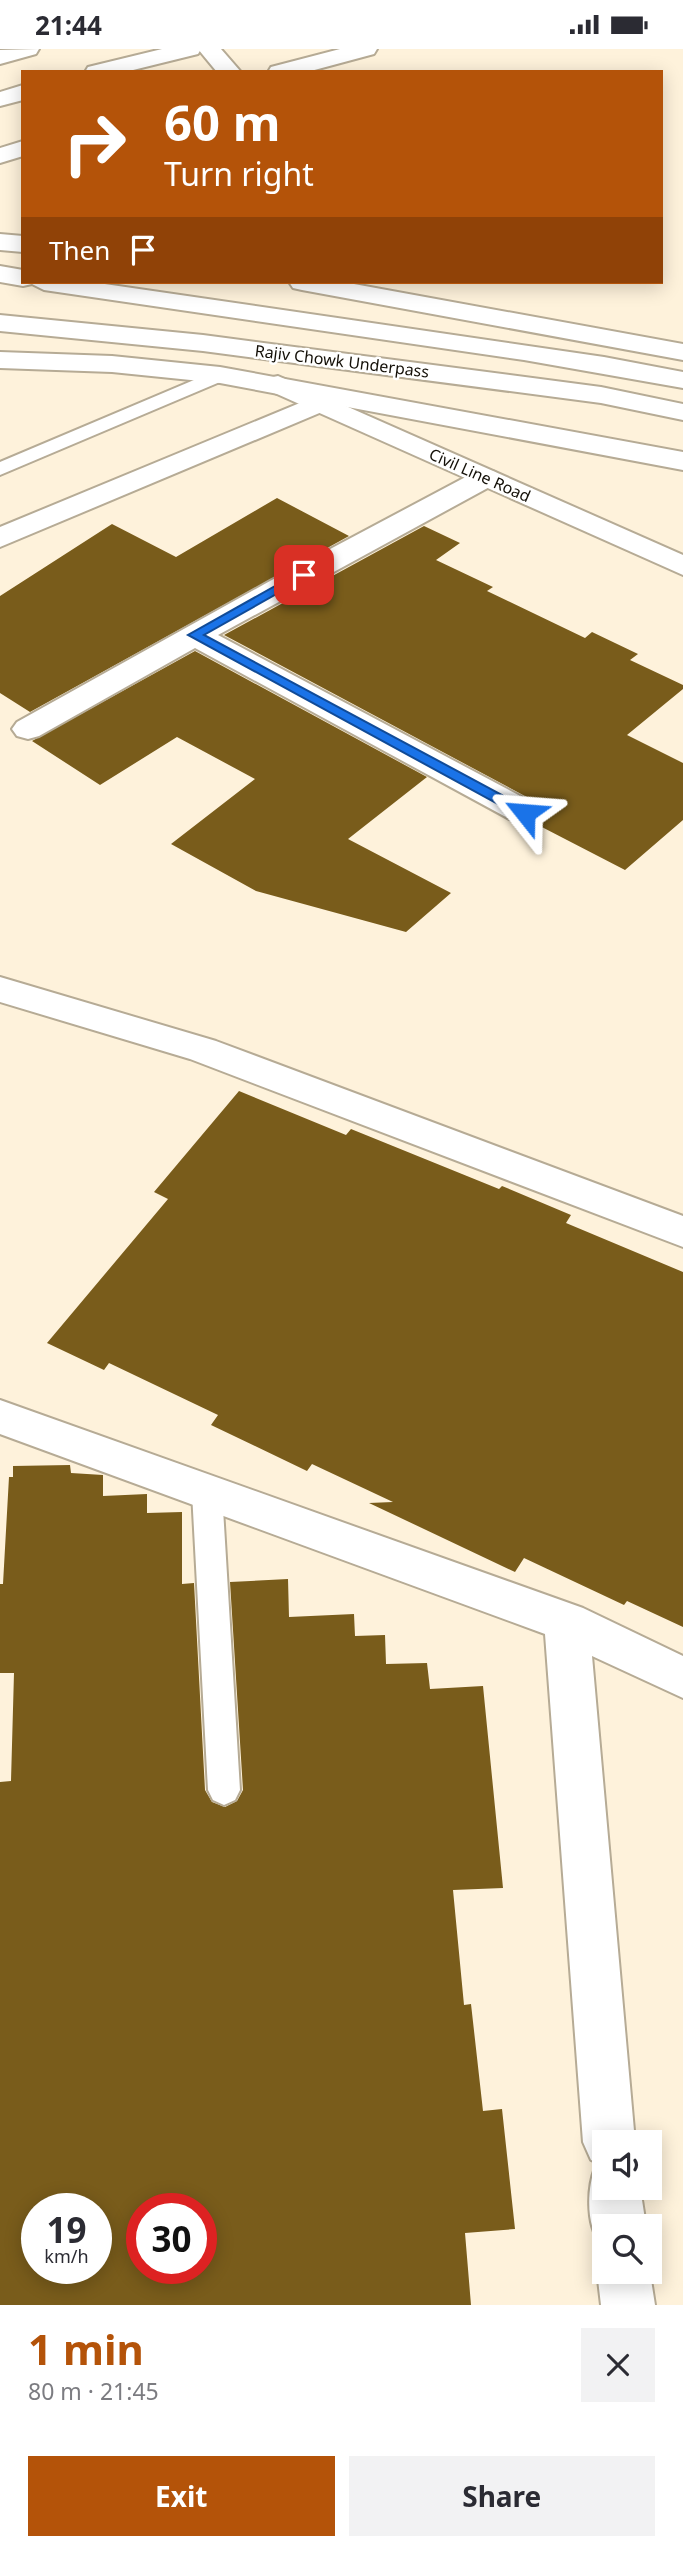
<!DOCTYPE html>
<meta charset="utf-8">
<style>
:root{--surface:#fff;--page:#f2f2f3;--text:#2b2b33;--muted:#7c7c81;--accent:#b45309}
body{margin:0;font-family:"Noto Sans",sans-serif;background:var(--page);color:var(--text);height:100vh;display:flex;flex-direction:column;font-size:26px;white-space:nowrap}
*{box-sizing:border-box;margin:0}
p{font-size:23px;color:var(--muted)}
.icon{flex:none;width:38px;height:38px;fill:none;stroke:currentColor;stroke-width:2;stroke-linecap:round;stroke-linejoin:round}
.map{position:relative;height:2256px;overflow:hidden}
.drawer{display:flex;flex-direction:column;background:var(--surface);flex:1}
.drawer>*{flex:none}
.banner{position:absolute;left:21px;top:21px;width:642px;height:214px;border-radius:0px;box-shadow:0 4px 18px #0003;background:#b45309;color:#fff;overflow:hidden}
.buttons{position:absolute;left:592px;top:2081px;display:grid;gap:14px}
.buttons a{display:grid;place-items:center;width:70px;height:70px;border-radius:0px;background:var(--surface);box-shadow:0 4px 18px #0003;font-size:35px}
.speed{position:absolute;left:21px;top:2144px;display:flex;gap:14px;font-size:35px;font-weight:700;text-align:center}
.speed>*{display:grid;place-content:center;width:91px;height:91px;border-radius:50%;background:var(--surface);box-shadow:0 4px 18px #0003;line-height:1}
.speed small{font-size:18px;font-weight:400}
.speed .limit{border:10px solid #d22;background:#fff;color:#111}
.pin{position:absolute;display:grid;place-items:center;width:60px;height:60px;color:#fff;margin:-30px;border-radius:14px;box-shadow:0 4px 10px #0006}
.me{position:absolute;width:77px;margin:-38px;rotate:298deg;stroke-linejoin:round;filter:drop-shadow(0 0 5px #0008)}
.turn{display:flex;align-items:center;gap:24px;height:147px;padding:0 28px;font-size:32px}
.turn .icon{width:91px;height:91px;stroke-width:2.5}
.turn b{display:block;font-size:49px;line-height:60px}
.then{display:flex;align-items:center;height:66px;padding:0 28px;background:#0003;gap:14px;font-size:26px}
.round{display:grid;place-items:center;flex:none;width:74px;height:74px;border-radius:0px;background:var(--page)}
.overview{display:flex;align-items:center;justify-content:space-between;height:119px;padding:0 28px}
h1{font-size:42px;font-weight:700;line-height:52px;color:var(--accent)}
.primary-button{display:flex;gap:14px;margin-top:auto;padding:14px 28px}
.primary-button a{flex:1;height:80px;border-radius:0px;background:var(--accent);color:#fff;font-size:28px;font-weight:700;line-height:80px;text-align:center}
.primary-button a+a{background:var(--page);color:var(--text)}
.status{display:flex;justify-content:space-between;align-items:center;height:49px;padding:0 35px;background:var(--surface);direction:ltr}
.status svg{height:19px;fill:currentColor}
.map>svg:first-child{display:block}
.building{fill:#795c1b;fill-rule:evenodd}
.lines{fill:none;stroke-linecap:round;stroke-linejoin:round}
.service-casing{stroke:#b6ab95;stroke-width:4}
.minor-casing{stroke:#b6ab95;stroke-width:4}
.tertiary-casing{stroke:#b6ab95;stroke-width:4}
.secondary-casing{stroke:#b6ab95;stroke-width:4}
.primary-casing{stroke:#b6ab95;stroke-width:4}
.motorway-casing{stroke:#b6ab95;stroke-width:4}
.service{fill:#fff;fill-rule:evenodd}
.minor{fill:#fff;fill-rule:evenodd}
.tertiary{fill:#fff;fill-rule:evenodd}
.secondary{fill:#fff;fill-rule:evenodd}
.primary{fill:#fff;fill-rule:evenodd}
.motorway{fill:#fff;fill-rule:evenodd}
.route{fill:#1a73e8;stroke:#114b97;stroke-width:2}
.labels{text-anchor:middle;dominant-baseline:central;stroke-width:5;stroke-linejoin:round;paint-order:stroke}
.far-street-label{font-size:16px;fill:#130f07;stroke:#fff}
</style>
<div class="status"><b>21:44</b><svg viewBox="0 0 49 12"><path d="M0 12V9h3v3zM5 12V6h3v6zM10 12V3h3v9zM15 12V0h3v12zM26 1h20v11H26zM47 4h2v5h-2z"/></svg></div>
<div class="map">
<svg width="683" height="2256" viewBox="0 0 683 2256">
<rect width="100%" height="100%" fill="#fef2db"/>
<path class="building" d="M277,449L349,487L30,663L0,644V547L112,475L176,508Z
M424,477L460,494L436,511L493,538L487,542L585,589L592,583L638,605L630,611L683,636V640L627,686L683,714V771L625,821L536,775L550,764L538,754L224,586Z
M195,602L427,728L348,790L451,844L406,883L256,842L171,795L255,730L177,688L100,736L32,692Z
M239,1042L346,1086L351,1080L499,1140L502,1137L571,1166L566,1174L683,1223V1578L627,1552L624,1556L524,1509L515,1523L369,1454L393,1453L312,1415L307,1422L211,1376L218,1366L109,1314L104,1321L47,1294L168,1150L154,1143Z
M70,1416L71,1424L103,1426V1447L147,1445V1464L182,1463V1535L194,1534L205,1741L212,1753L225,1758L237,1752L243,1741L230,1533L288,1530L289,1568L354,1565L355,1587L385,1586L386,1615L427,1614L430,1640L483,1637L503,1839L453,1841L464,1956L471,1955L483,2062L502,2060L515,2180L465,2184L471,2256H0V1733L11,1732L14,1624H0V1535H3L9,1428H13V1417ZM37,2160H96V2219H37ZM142,2160H201V2219H142Z"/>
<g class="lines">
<g class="service-casing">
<path id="service" d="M220,320L227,322L229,326L227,330L0,426V413Z
M207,1431L217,1434L222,1443L240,1741L235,1751L224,1756L213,1751L208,1741L192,1443L197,1434Z"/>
</g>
<g class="minor-casing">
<path id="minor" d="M319,346L329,348L333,354L329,360L0,498V478Z
M485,420L495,423L499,429L495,435L218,586L537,756L542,764L537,772L525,775L513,772L195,599L39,687L28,690L17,687L12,680L17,673L270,532L475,423Z
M0,928L216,992L683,1167V1198L190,1010L0,953Z
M0,1351L583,1559L683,1607V1649L592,1607L635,2093H604V2138H640L646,2177H604V2197C585,2182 587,2139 595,2119L603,2116L591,2111L583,2093L545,1585L0,1385Z
M604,2206V2222H649V2218L655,2256H601L597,2222Z"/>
</g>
<g class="tertiary-casing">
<path id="tertiary" d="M278,327L683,506V526L268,341L264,335L268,329Z"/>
</g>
<g class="secondary-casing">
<path id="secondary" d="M198,0H221L241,23H217Z
M340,0H377L374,5L307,23H268L271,18Z
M23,92V107L0,114V99Z
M0,185L23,187V203L0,201Z
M289,233H343L683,295V311L302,241L293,239Z
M0,303L112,307L220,318L683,403V421L220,334L112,323L0,319Z"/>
</g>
<g class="primary-casing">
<path id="primary" d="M0,217L23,221V233H91L604,308L683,323V339L524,311L44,241L32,235L23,237L0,233Z
M0,266L203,286L601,338L683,355V371L601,354L203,302L0,282Z"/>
</g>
<g class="motorway-casing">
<path id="motorway" d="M39,0L36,5L0,15V1Z
M162,0H201L198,5L125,23H85L88,18Z
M23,36V51L0,57V43Z"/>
</g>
<use href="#service" class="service"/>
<use href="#minor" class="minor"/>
<use href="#tertiary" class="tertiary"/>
<use href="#secondary" class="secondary"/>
<use href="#primary" class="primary"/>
<use href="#motorway" class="motorway"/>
</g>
<path class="route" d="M300,523L310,526L204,586L530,761V767H520L188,586Z"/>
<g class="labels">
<g class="far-street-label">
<text transform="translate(342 312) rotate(7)">Rajiv Chowk Underpass</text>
<text transform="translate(480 426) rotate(24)">Civil Line Road</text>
</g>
</g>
</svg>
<div class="buttons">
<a><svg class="icon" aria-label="sound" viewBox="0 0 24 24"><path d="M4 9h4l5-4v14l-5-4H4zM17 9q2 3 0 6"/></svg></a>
<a><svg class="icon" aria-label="search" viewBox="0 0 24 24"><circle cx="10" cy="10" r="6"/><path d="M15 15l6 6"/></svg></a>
</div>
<div class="speed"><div>19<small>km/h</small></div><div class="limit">30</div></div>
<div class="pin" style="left:304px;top:526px;background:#d93025"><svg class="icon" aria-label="arrive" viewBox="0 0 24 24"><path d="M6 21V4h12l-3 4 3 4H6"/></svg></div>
<svg class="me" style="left:525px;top:764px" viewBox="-20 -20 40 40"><path d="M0-17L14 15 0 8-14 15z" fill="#1a73e8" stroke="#fff" stroke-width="4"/></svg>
<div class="banner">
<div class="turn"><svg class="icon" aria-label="right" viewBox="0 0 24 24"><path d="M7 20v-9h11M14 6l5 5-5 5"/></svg><div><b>60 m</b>Turn right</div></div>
<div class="then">Then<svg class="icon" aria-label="arrive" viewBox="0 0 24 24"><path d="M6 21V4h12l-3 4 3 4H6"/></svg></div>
</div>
</div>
<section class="drawer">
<div class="overview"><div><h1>1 min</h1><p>80 m · 21:45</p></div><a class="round"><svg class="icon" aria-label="close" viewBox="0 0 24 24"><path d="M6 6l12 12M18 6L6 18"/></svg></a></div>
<div class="primary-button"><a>Exit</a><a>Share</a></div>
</section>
